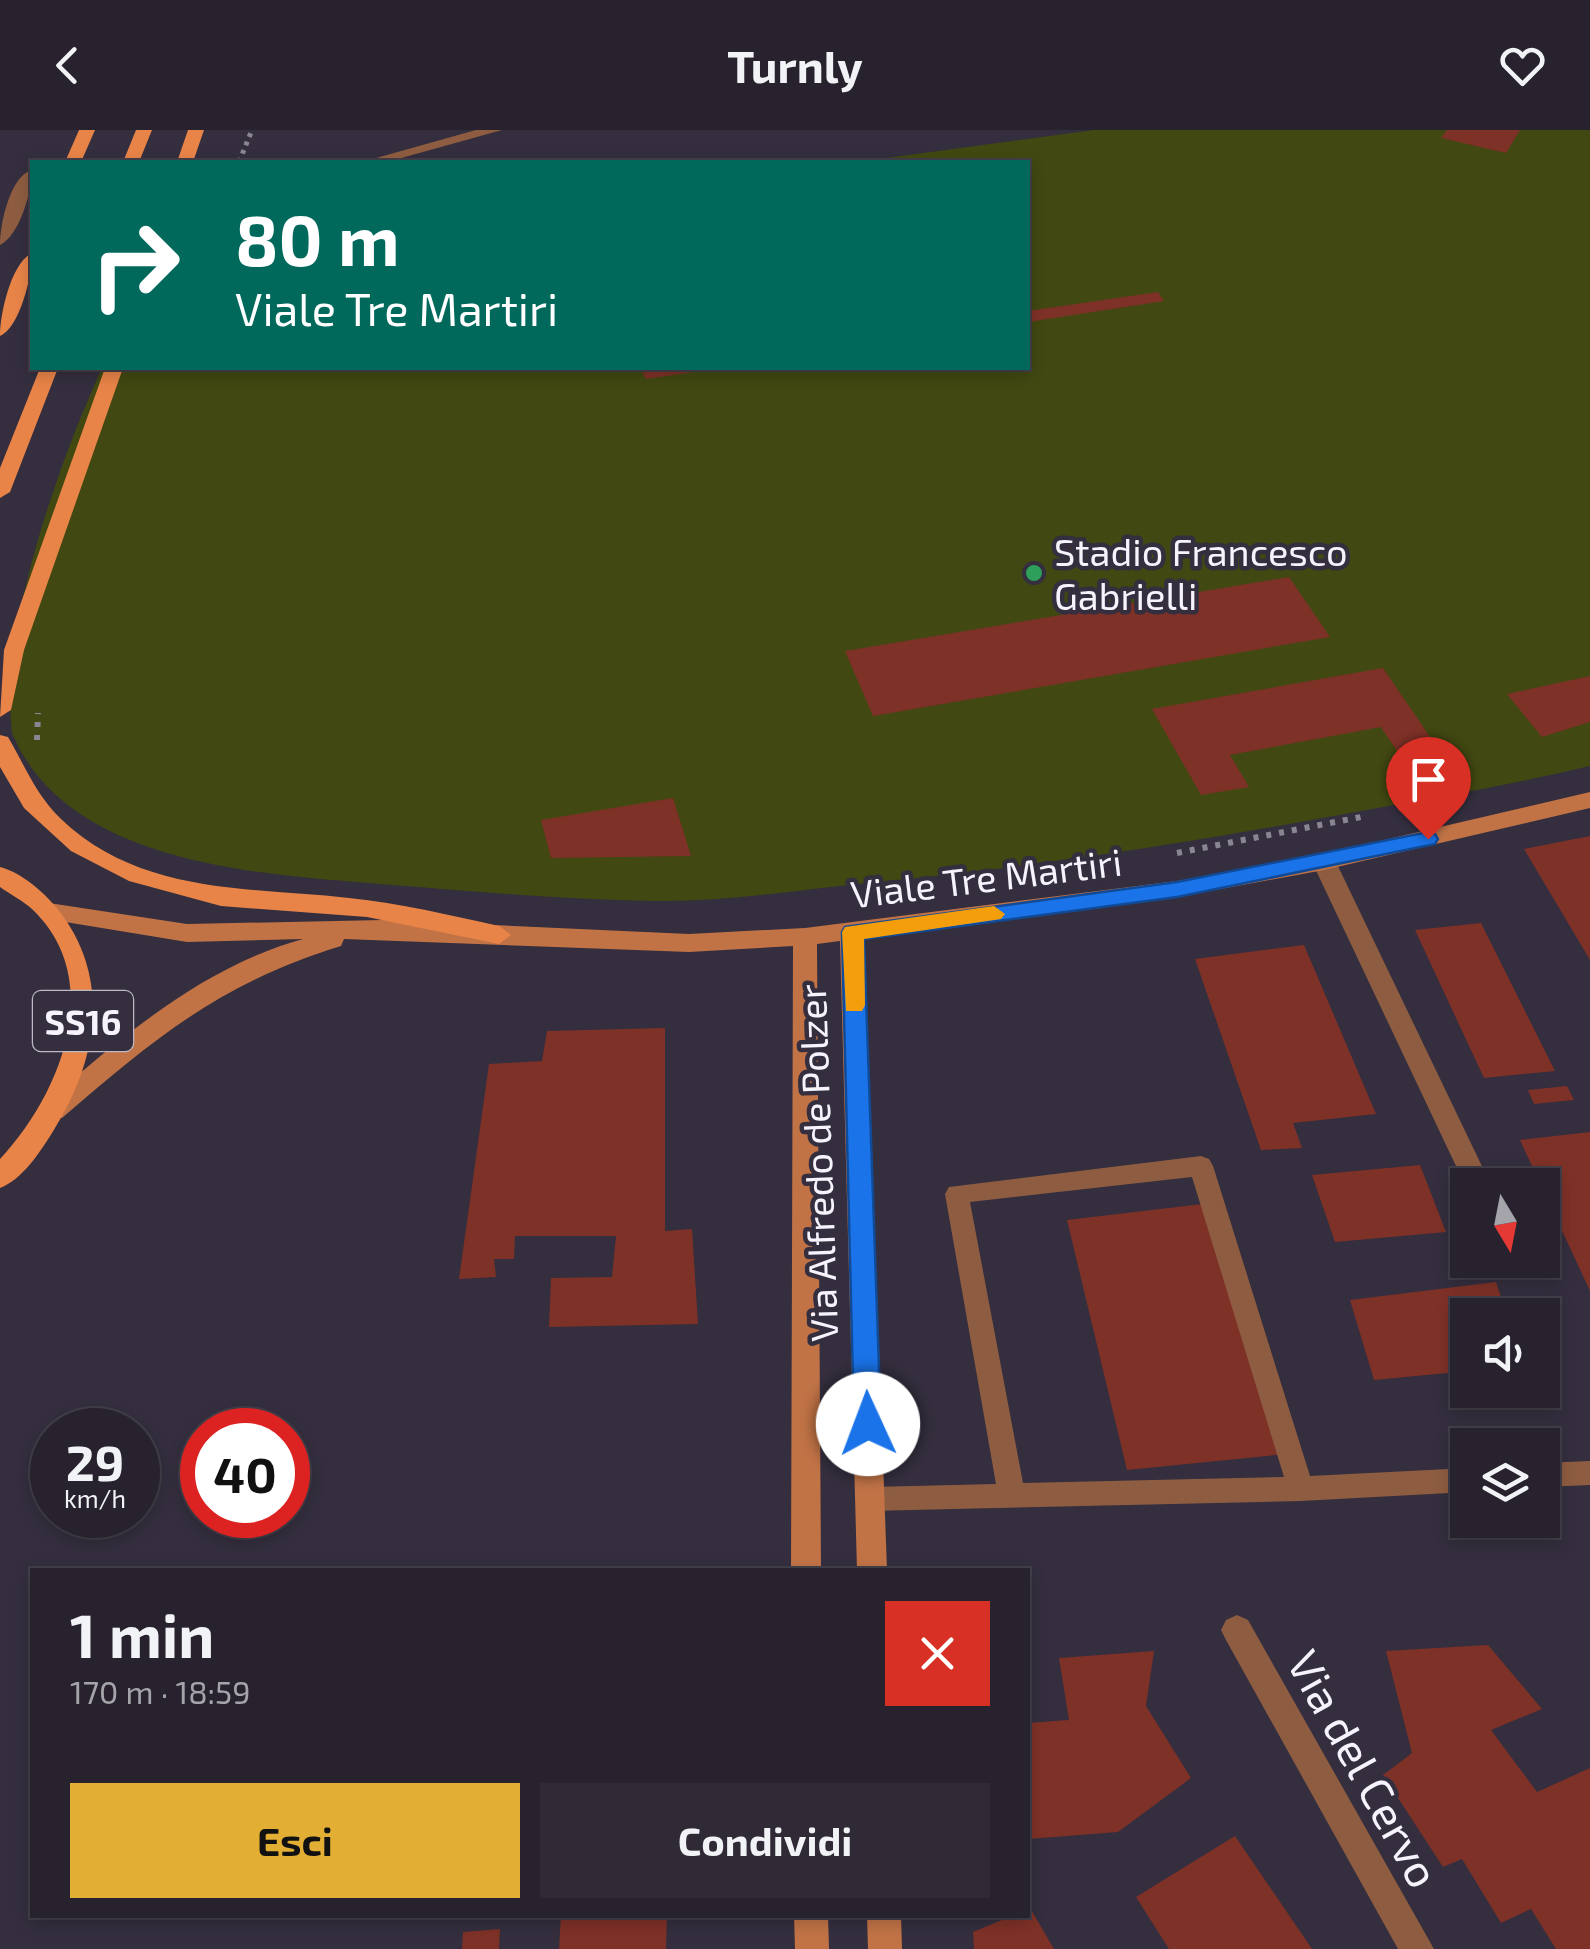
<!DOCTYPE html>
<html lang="it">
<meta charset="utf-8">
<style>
:root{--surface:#27222e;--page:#2f2a36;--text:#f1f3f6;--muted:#a4a4aa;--line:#433f4a;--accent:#e2af34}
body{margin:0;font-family:"Exo 2",sans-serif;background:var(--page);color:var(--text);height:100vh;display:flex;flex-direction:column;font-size:38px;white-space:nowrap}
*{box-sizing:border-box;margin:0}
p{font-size:32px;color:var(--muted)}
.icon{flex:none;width:55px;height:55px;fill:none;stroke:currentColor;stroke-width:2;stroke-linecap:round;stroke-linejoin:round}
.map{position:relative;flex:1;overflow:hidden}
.sheet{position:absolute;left:30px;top:1438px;width:1000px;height:350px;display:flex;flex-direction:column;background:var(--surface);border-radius:0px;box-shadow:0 5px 15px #0003,0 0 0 2px var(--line)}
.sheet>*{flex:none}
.hud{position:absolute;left:30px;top:30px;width:1000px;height:210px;border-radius:0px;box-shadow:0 5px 15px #0003,0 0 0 2px var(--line);background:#00695c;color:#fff;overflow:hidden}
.needle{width:65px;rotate:170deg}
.tools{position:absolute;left:1450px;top:1038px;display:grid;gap:20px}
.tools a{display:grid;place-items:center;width:110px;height:110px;border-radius:0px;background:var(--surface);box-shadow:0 5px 15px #0003,0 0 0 2px var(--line);font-size:50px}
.speed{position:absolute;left:30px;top:1278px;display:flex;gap:20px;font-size:50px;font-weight:700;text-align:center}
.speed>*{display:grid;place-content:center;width:130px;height:130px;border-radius:50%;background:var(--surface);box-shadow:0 5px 15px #0003,0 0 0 2px var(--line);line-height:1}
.speed small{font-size:25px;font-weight:400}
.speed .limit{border:15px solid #d22;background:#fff;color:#111}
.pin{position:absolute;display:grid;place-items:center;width:85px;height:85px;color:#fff;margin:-102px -42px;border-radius:50% 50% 50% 0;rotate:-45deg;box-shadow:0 0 10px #0007}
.pin .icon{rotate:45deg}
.me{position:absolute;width:110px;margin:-55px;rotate:358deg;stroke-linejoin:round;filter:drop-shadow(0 0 8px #0008)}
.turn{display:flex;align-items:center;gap:35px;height:210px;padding:0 40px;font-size:45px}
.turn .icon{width:130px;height:130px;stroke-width:2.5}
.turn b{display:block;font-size:70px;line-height:85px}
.round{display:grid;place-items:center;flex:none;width:105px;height:105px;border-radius:0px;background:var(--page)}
.head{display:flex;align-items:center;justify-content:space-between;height:170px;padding:0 40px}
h1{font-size:60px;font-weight:700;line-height:75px}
.cta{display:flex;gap:20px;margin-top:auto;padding:20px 40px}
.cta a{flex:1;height:115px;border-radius:0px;background:var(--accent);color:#111;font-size:40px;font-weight:700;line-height:115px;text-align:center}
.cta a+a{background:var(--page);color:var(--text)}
header{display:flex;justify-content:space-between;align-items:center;height:130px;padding:0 40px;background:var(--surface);font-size:45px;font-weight:700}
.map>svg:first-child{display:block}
.green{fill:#414811}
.building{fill:#7e3127}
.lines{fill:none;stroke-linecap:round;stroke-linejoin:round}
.path-far1{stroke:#8a8592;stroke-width:5;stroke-dasharray:4 5;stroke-linecap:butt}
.path{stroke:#8a8592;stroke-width:6;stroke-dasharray:5 8;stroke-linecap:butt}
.lane{fill:#8e5d41;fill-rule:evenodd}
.street{fill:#8e5d41;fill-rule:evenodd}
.secondary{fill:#c17346;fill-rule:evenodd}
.primary{fill:#e88448;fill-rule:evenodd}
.route{fill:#1a73e8;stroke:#114b97;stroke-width:2.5}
.slow{fill:#f59e0b}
.leisure-dot{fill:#2e9e5b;stroke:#342e3e;stroke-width:4}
.labels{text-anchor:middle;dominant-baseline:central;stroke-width:9;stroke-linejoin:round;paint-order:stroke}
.shield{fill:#342e3e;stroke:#bcb8c4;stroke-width:2.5}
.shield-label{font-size:35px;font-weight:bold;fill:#f7f3fd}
.poi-label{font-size:38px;fill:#f7f3fd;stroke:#342e3e;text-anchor:start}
.street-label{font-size:38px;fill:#f7f3fd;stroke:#342e3e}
.near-street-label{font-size:45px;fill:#f7f3fd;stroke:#342e3e}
</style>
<header><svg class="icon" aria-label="back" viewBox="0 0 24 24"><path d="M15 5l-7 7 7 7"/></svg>Turnly<svg class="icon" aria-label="heart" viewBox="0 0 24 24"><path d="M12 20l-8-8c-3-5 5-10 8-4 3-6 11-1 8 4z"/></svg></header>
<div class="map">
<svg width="1590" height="1819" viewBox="0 0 1590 1819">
<rect width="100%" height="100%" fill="#342e3e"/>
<path class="green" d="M1094,0H1590V636C1511,655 1430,668 1350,683C1193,712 1036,737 877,752C804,759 728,772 654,771C563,770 471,761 380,754C260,744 67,735 12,603C0,496 58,335 102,238H1028V32H857Z"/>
<path class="building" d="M1447,0H1520L1506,23L1441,8Z
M1158,162L1164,171L1028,192V181Z
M640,238H706V240L646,249Z
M1289,447L1330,507L873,586L845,521Z
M1383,538L1441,623L1403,630L1381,597L1230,625L1249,657L1201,665L1152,579Z
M1590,546V592L1542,607L1507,564Z
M673,668L691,726L551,728L541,690Z
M1590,706V830L1524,719Z
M1481,793L1555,941L1484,948L1415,800Z
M1304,815L1376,984L1293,993L1302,1018L1261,1020L1195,829Z
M665,898V1101L692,1099L698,1194L549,1197L551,1148L612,1147L616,1106H515L514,1129H494L496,1147L459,1149L489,934L542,931L547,901Z
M1567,956L1574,970L1534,974L1528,960Z
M1590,1002V1161L1520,1010Z
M1420,1035L1446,1102L1335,1112L1312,1045Z
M1211,1073L1286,1324L1127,1340L1067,1090Z
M1496,1152L1507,1185H1468V1241L1374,1250L1350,1170Z
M1488,1515L1542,1579L1491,1600L1537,1662L1590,1638V1819H1556L1531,1779L1501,1793L1462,1729L1443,1737L1383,1645L1412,1623L1386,1521Z
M1154,1521L1146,1576L1191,1648L1118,1702L1028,1709V1593L1069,1590L1059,1528Z
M1235,1706L1312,1819H1169L1136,1767Z
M1030,1778L1054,1819H974L973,1802L1014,1785H1028Z
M561,1785H667L666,1819H559Z
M500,1799L499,1819H462L463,1802Z"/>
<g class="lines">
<path class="path-far1" d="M239,32L252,0"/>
<path class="path" d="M37,610L38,583
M1177,723L1366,686"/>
<path class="lane" d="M1201,1026L1209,1029L1213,1036L1310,1346L1468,1338V1362L1301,1371L870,1381L861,1378L857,1369L861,1360L870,1357L996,1354L945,1064L949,1057ZM1192,1047L1284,1347L1023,1353L970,1072Z
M1590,1331V1355L1542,1357V1333Z"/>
<path class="street" d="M476,0H502L387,32H362Z
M32,40C32,61 20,105 0,115C0,94 10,46 32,40Z
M1324,724L1336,732L1491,1055H1468V1060L1465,1055L1312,732Z
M1237,1485L1248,1490L1434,1819H1398L1226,1510L1221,1500L1226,1490Z"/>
<path class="secondary" d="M1590,662V678L1324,740L1177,767L864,808L887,1440H857L840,811L817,814L821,1440H791L793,816L689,822L344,809L341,816C221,853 156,907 62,988H44L40,981C49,964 70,951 85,939C150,884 220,832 303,809L187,812L41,788L37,782L41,776L49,773L187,794L382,790L689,804L805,798L1177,751L1324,724Z
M794,1785H828L829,1819H795Z
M867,1785H901L902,1819H868Z"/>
<path class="primary" d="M79,0H95L81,32H65Z
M136,0H152L139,32H123Z
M188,0H204L193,32H177Z
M32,123C33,143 20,198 0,206C0,184 11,133 32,123Z
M40,238H58L10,362L0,368V338Z
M105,238H123L24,520L11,580L0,587L4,520Z
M0,605L8,607C25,636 36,665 61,689C141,765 249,757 349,768C400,773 449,785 499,796L511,805L499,814L367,787L221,776L129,751L71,721L24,678L0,637Z
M0,737C23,743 46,764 60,782C113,852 96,934 52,1003C40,1022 22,1050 0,1058V1029C59,966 108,851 32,779C23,771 10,764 0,757Z"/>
</g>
<path class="route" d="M1428,702L1435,704L1438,709L1435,714L1177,767L864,809L881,1294L877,1303L868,1306L858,1303L854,1294L842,802L845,797L1177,752Z"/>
<path class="slow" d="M994,776L1005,784L1001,789L864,809L865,875L862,881H846L842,802L845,797Z"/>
<circle class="leisure-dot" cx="1034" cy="443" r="10"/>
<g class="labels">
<rect class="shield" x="33" y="861" width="100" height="60" rx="8"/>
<g class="shield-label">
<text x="83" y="891">SS16</text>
</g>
<g class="poi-label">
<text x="1054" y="421">Stadio Francesco<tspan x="1054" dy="44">Gabrielli</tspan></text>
</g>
<g class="street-label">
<text transform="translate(986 747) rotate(-7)">Viale Tre Martiri</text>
<text transform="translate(817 1033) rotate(-92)">Via Alfredo de Polzer</text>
</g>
<g class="near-street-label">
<text transform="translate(1365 1638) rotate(61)">Via del Cervo</text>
</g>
</g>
</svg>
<div class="tools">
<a><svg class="needle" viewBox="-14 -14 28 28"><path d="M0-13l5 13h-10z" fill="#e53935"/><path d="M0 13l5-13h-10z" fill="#a4a4aa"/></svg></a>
<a><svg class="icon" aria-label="sound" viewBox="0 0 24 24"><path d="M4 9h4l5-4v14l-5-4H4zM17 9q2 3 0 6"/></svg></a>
<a><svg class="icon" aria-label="layers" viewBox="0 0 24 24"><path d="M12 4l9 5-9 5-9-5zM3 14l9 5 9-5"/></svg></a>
</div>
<div class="speed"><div>29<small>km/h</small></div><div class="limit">40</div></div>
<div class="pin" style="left:1428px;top:709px;background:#d93025"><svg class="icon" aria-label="arrive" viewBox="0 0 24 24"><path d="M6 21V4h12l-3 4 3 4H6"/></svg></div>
<svg class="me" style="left:868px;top:1294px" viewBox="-20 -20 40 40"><circle r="19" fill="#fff"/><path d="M0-13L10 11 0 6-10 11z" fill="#1a73e8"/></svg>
<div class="hud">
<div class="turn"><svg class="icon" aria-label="right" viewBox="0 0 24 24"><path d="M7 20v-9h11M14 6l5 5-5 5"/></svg><div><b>80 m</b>Viale Tre Martiri</div></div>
</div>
<section class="sheet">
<div class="head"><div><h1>1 min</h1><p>170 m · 18:59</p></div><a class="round" style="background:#d93025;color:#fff"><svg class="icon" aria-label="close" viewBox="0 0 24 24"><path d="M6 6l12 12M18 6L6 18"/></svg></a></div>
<div class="cta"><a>Esci</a><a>Condividi</a></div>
</section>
</div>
